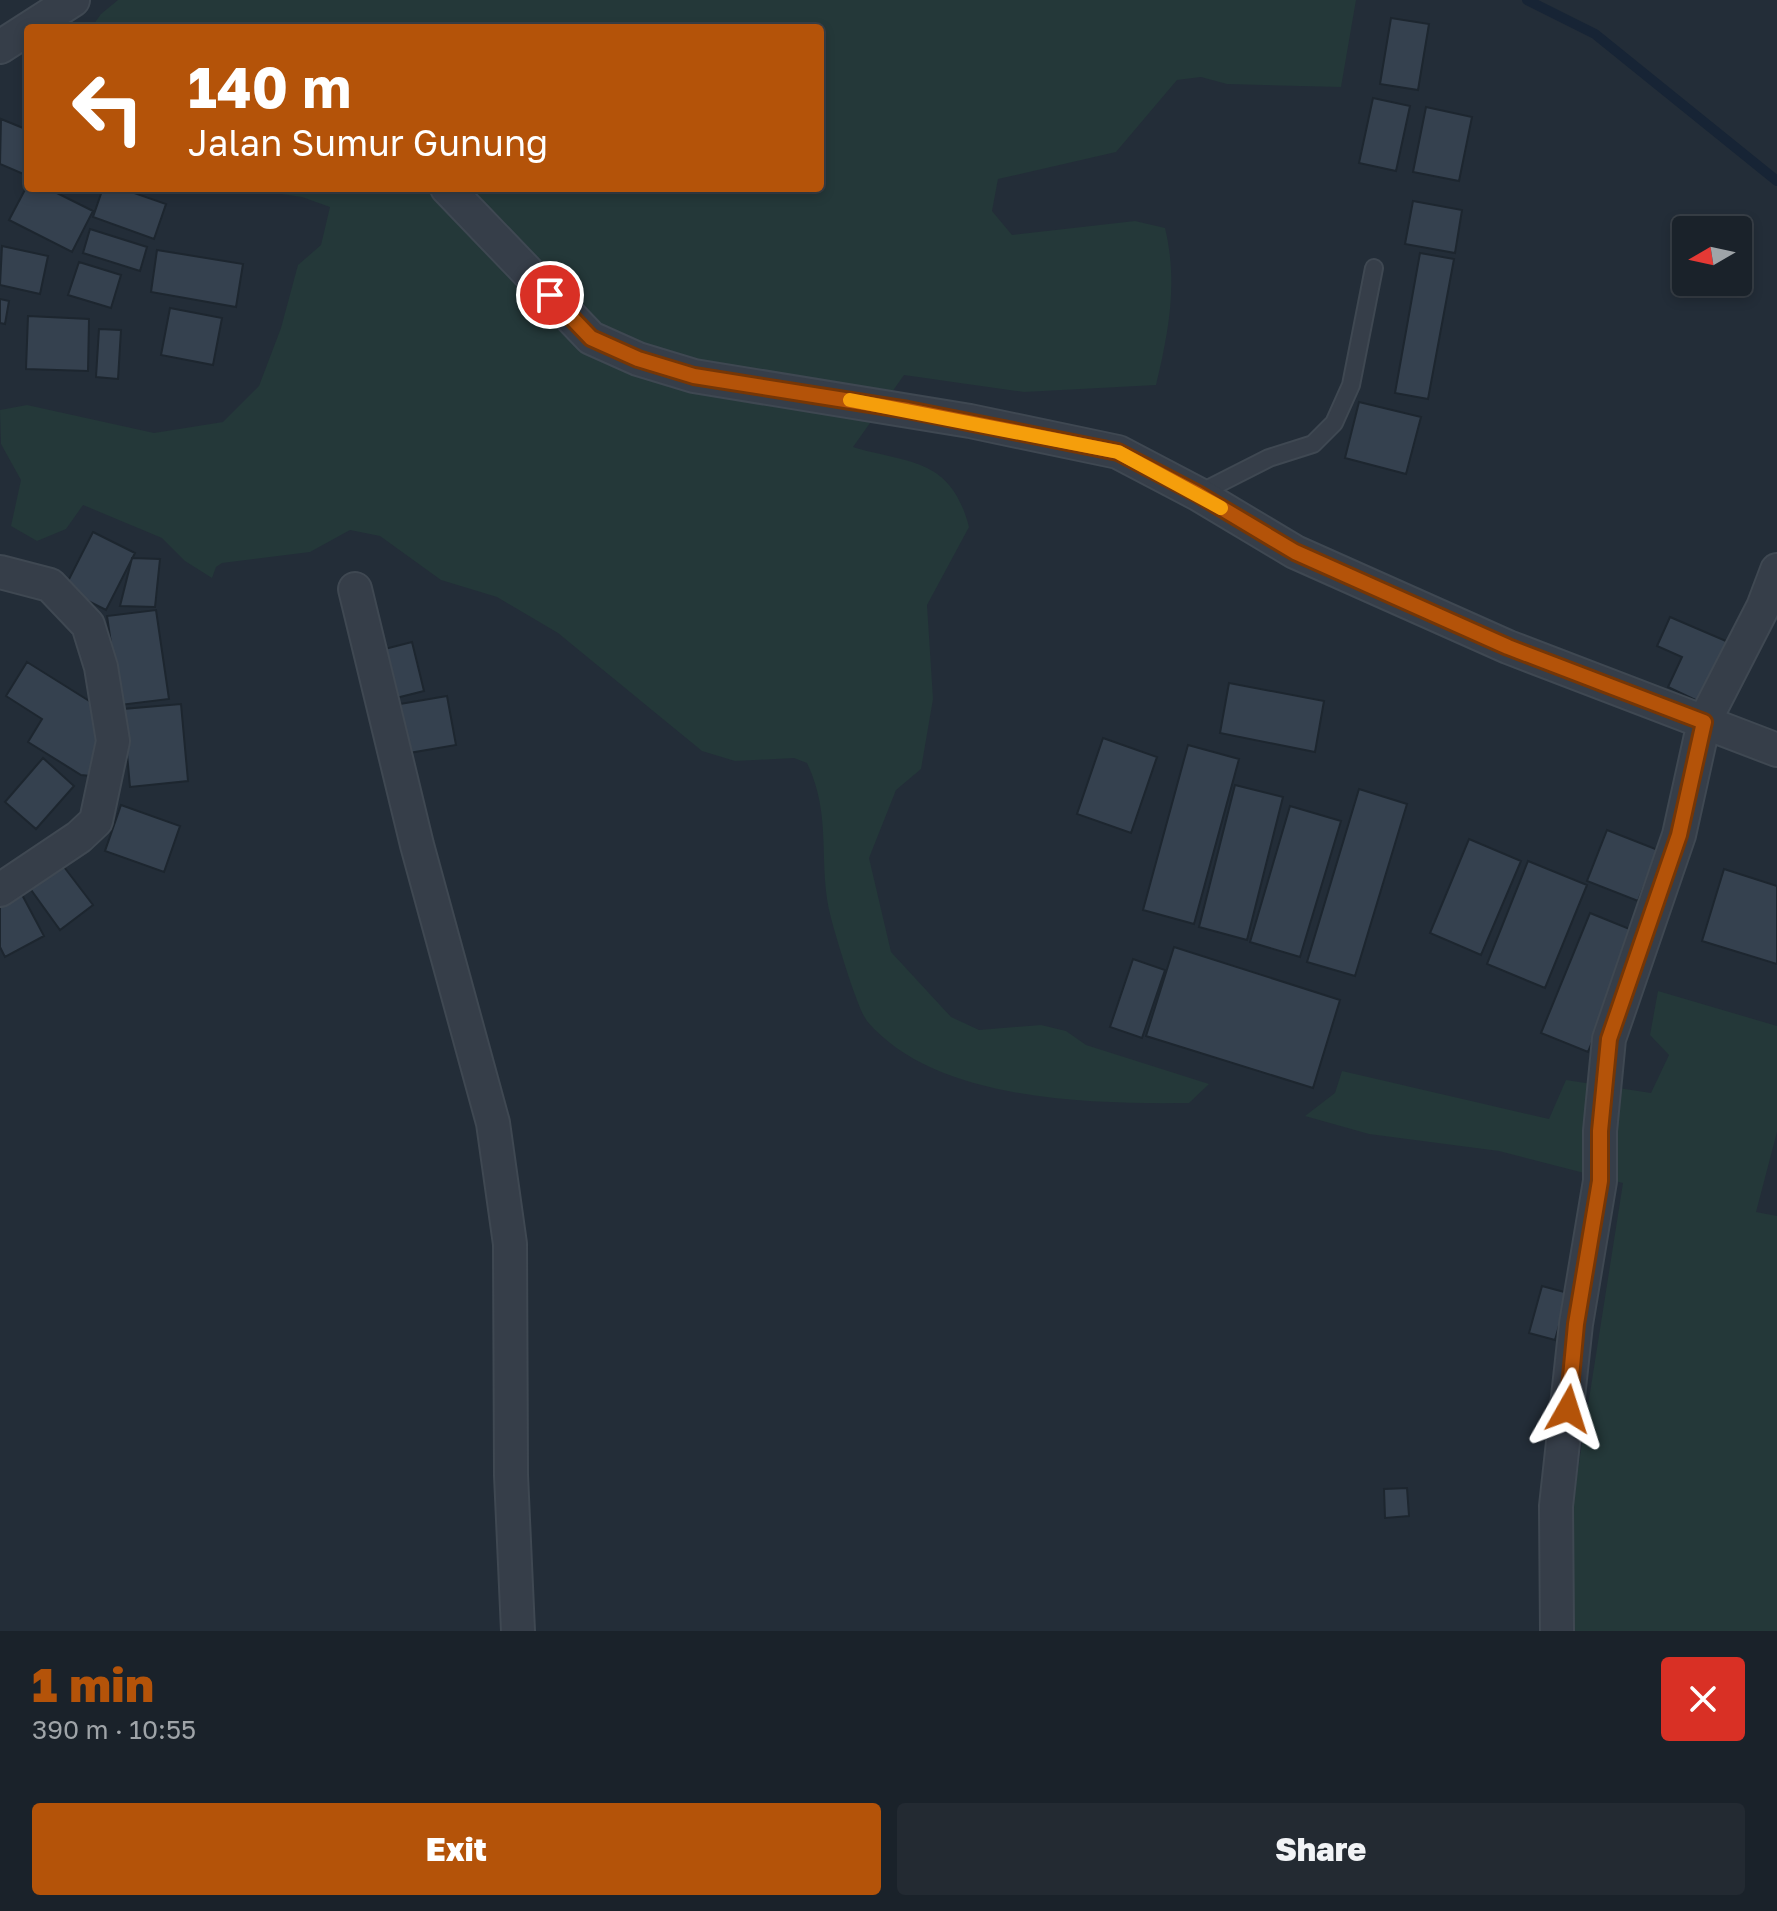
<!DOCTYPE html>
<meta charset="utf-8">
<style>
:root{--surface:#1a222a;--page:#232a32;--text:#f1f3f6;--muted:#9fa4a8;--line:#383f47;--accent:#b45309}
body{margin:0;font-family:"Golos Text",sans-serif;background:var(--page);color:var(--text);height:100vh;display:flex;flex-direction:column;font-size:30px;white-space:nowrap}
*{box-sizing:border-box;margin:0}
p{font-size:26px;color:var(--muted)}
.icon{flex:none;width:44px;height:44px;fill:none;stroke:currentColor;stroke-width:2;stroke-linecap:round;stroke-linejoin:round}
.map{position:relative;height:1631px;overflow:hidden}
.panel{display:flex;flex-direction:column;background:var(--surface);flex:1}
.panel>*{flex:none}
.hud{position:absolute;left:24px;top:24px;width:800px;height:168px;border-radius:8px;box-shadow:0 4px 12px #0003,0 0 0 2px var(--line);background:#b45309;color:#fff;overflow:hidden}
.needle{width:52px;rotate:261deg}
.buttons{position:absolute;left:1672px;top:216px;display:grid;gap:16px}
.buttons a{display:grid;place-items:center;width:80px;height:80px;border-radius:8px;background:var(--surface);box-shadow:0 4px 12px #0003,0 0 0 2px var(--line);font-size:40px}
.pin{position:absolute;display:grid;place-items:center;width:68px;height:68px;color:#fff;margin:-34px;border:4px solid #fff;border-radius:50%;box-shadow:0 2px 8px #0007}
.me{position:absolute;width:88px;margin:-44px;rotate:6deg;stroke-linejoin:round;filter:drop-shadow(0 0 6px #0008)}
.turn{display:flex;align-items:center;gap:28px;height:168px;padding:0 32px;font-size:36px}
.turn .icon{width:104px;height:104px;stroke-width:2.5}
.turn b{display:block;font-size:56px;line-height:68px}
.round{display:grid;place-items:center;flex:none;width:84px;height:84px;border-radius:8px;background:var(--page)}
.summary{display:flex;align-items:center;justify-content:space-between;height:136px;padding:0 32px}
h1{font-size:48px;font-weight:800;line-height:60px;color:var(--accent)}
.cta{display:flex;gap:16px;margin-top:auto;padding:16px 32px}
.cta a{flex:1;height:92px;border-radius:8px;background:var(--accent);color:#fff;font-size:32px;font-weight:800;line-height:92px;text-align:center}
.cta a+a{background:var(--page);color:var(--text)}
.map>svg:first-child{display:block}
.green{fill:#243839}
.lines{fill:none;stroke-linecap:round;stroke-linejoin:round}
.stream{stroke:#172435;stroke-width:10}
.building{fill:#35414f;stroke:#1d262f;stroke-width:2}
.lane-casing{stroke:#3f4852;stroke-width:20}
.street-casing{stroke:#3f4852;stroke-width:36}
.lane{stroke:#363e49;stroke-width:16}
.street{stroke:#363e49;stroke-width:32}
.route-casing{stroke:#753606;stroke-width:20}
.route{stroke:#b45309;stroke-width:14}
.slow{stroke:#f59e0b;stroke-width:14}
</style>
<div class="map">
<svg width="1777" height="1631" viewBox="0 0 1777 1631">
<rect width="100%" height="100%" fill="#232d38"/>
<path class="green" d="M118,0H1356L1341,87L1227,84L1201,77L1177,80L1116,152L998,179L992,211L1012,235L1135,221L1165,228C1178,282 1169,331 1156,385L1024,392L904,375L853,447C909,464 951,457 969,527L927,605L933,699L921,769L896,790L869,858L891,952L951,1017L979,1030L1041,1025L1066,1031L1086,1045L1209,1084L1189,1103C1092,1104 935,1102 867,1021C857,1008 836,937 831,918C817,865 833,817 807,763L794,758L735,761L702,751L558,633L497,597L441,580L380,536L350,530L310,552L222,563L216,567L212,578L185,561L162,538L83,505L66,529L37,541L11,526L21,480L1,444L0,410L27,405L154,433L223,422L259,386L281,328L298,265L321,245L330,207L302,197L240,188H820V28H91L101,14Z
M1658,991L1777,1026V1132L1756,1212L1777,1216V1631H1573V1501L1623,1183L1499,1151L1369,1134L1305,1116L1335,1093L1342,1071L1549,1119L1566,1080L1651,1093L1669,1055L1650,1035Z"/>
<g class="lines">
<path class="stream" d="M1527,0L1595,34L1777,181"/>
</g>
<path class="building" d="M1391,18L1429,24L1418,90L1380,84Z
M1373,98L1410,106L1396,171L1359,163Z
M1426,107L1472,117L1459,181L1413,172Z
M1,119L28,130V176L0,164Z
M28,184V188H47L93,211L72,252L9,220Z
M103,188H120L166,204L154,239L93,217Z
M1413,201L1462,210L1455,253L1405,244Z
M90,229L147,247L140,271L83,253Z
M2,246L48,256L40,294L0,285Z
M157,250L243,264L236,307L151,292Z
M1420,253L1454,259L1428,399L1395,393Z
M79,262L121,275L111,308L68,295Z
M0,299L9,301L5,324L0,323Z
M170,308L222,318L213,365L161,355Z
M28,316L89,319L88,371L26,369Z
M99,329L121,330L118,379L96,377Z
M1359,402L1421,417L1406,474L1345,458Z
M93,532L135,553L106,610L64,589Z
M132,558L160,559L155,607L120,606Z
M156,610L169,699L120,705L107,616Z
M1670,617L1733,644L1706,705L1668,687L1682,657L1657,646Z
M412,642L424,691L388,700L377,651Z
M27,662L102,709L91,776L81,775L28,742L42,719L6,696Z
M1229,683L1324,701L1315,752L1220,733Z
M447,696L456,745L409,753L400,704Z
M181,704L188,781L130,787L123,709Z
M1103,738L1157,757L1131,833L1077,814Z
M1188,745L1239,759L1194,924L1143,910Z
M43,758L74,786L36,829L5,802Z
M1235,785L1283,797L1247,940L1199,927Z
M1359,789L1407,804L1355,976L1307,962Z
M121,805L180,826L164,872L105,851Z
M1290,806L1341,821L1300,957L1250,942Z
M1607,830L1658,850L1638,901L1587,881Z
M1469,839L1521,861L1481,955L1430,933Z
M1528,861L1587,885L1545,988L1487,964Z
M61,863L93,905L60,930L29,887Z
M1724,869L1777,886V964L1702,941Z
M20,891L44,936L5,957L0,947V901Z
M1590,913L1637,932L1588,1052L1541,1033Z
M1174,947L1340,1000L1313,1088L1146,1036Z
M1133,959L1165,970L1142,1038L1110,1027Z
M1542,1286L1568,1293L1555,1340L1529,1333Z
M1407,1488L1409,1516L1385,1518L1384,1489Z"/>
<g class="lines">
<g class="lane-casing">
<path id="lane" d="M1198,494L1269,458L1313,444L1334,423L1351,385L1374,268"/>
</g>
<g class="street-casing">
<path id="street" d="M0,47L73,0
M447,188L591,338L638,359L694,376L970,421L1118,452L1198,494L1295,552L1508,647L1777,750
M0,572L50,585L88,625L101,667L113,741L96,821L79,837L0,890
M355,589L417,845L493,1123L510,1244L511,1475L518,1631
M1557,1631L1556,1506L1576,1324L1600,1181V1131L1609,1039L1679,835L1704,722L1763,607L1777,570"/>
</g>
<use href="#lane" class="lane"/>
<use href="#street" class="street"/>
</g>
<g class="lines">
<g class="route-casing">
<path id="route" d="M550,295L591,338L638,359L694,376L908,410L1118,452L1198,494L1295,552L1508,647L1704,722L1679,835L1609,1039L1600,1131V1181L1576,1324L1568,1409"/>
</g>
<use href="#route" class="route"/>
<path class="slow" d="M850,400L1118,452L1221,508"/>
</g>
</svg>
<div class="buttons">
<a><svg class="needle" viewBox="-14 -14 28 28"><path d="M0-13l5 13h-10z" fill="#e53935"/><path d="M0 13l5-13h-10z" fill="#9fa4a8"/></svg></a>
</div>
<div class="pin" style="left:550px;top:295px;background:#d93025"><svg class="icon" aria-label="arrive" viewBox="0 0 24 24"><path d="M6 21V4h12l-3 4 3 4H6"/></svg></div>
<svg class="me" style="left:1568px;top:1409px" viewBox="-20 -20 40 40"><path d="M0-17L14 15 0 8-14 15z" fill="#b45309" stroke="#fff" stroke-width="4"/></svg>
<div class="hud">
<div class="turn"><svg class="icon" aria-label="left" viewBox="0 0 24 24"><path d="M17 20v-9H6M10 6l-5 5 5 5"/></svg><div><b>140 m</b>Jalan Sumur Gunung</div></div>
</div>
</div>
<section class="panel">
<div class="summary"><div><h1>1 min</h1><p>390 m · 10:55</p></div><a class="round" style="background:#d93025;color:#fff"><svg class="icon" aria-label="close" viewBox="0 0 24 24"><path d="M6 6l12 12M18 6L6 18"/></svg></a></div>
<div class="cta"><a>Exit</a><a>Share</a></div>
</section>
